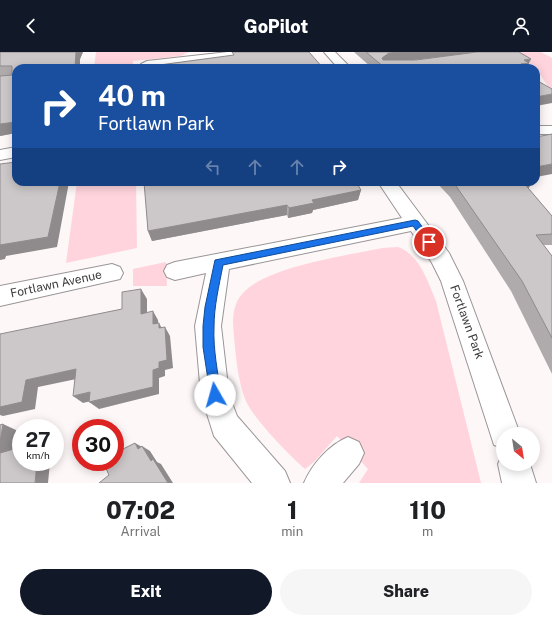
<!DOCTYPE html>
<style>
:root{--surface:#fff;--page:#f6f6f6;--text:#202124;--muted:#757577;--accent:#111827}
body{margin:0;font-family:"Public Sans",sans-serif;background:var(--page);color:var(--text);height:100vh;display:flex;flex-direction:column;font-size:15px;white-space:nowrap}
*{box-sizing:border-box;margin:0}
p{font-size:13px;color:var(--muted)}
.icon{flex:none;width:22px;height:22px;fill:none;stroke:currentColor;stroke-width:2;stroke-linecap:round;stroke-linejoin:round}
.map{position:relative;height:431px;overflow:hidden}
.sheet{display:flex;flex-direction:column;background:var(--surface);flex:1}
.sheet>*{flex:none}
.banner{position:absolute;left:12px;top:12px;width:528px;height:122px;border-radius:12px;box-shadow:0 2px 10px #0003;background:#1a4fa0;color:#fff;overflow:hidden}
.needle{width:26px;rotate:150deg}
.buttons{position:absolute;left:496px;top:375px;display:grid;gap:8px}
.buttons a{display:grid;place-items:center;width:44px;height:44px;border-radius:50%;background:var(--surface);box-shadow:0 2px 10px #0003;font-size:20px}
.speed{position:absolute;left:12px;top:367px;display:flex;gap:8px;font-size:20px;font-weight:700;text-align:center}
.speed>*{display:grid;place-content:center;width:52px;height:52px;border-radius:50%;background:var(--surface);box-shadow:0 2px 10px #0003;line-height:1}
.speed small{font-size:10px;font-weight:400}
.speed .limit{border:6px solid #d22;background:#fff;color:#111}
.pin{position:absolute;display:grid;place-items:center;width:34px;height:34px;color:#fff;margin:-17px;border:2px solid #fff;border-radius:50%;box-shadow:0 1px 4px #0007}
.me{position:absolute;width:44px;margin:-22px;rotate:353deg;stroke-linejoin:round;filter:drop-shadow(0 0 3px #0008)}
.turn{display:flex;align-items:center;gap:14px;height:84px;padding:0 20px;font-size:18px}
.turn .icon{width:52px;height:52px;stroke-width:2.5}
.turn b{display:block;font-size:28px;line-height:34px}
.lanes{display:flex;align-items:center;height:38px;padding:0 20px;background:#0003;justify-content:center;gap:20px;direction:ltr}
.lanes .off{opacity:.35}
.eta{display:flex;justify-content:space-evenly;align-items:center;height:68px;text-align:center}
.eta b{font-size:24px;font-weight:800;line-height:28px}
.button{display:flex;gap:8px;margin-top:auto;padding:8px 20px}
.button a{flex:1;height:46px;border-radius:24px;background:var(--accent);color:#fff;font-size:16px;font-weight:800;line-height:46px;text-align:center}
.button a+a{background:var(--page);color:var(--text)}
header{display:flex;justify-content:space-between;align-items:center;height:52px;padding:0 20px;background:var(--accent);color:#fff;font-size:18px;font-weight:800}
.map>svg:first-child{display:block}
.green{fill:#ffd4dd}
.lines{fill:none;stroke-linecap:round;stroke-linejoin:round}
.minor-casing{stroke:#9a9596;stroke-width:2}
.minor{fill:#fff;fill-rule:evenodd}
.wall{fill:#afabac;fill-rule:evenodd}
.shaded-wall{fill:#8f8b8c}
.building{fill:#ccc7c8;stroke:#8f8b8c}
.route{fill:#1a73e8;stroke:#114b97}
.labels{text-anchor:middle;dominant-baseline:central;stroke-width:3.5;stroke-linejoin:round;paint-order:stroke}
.street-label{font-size:12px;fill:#3e3c3c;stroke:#fff}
</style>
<header><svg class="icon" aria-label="back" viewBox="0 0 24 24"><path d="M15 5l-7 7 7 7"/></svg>GoPilot<svg class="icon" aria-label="person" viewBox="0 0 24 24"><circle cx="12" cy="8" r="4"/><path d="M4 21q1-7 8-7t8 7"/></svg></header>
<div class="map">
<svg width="552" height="431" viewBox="0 0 552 431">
<rect width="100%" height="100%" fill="#fdf7f8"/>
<path class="green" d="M96,0H189L181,4L133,9V16H94Z
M502,0H541L552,6V41L536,16Z
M77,130H136L137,196L66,211Z
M398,195C420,203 427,228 436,249L481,431H359L368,417L337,384L314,410L305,417C289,403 258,371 248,353C237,332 235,295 233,272C233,260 235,249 243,241C268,214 346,204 382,196Z
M166,210L167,234H133V217Z"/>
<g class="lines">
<g class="minor-casing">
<path id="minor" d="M228,0H264L259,3L147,15L141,12L147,9Z
M324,0H335L351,16H338Z
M536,74H552V82H536Z
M16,95V105L0,108V98Z
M378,130H396L449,201L463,229L520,382H503V396L494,393L441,229L432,211L411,179L229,217L221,274L229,343L237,364L285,419L290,431H252L214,384L201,343L195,274L206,221L175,228L167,225L164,219L167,213L175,210L402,166Z
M112,212L120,215L123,221L120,227L0,254V234Z
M348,385L359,390L364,401L359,412L343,431H304C312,412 329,393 348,385Z
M503,401V412H530L536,431H502L498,412Z"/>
</g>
<use href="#minor" class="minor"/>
</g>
<path class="wall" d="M0,0H83L80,7V16H16V81L0,84Z
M354,0H519L531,7L527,15L529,16H372ZM447,4L416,8H410Z
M436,130H533L528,136L552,164V193H543L552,204V322L511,239L450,145Z
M361,138L358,148L313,158L312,161L288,166L287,163L152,189L148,179Z"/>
<path class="shaded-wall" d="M76,0H83L80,7V16H75Z
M400,0H483L387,11L382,14V6L389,1Z
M531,7L526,16H519L524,8Z
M552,42V51L536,54V45Z
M16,70V81L0,84V72Z
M552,112V122L536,125V115Z
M60,130H69L57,195L6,204L5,207L0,208V193Z
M522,130H533L527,138Z
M361,138L358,148L313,158L312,161L288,166L289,156L312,148Z
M287,153V163L152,189L148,179Z
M141,237L147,247V271L141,262Z
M153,259L158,268L159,281L153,272Z
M159,271L164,280L159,276Z
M165,275L170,284L173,316L165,318V324L159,326V342L99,357L89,350L153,318L159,310Z
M76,317L86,325L38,335L35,357L3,364L0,363V355L26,328Z
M90,340L99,347L83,351L73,344Z
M3,372L16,378L13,406L0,402V390Z
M135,391L144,396L138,397Z
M142,394L150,399L157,410L161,412L173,431H168L151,409Z
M37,410H50L48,431H35Z"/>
<path class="building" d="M0,0H76L75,16H16V70L0,72V24L12,23V14H0Z
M232,0H309L323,16H137L234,3Z
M366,0H400L389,1L382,6L383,8H416L477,0H519L531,7L524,8L529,11L521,12L529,16H385Z
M536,28L552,37V42L536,45Z
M552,82V112L536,115V85Z
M16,110V130H60L48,185L0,193V112Z
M144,130H356L361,138L312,148L314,151L289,156L287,153L148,179Z
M452,130H523L552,164V182L536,183L552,204V286L522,229L456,134Z
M141,237V262L153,259V272L159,271V276L165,275L167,308L159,310V316L153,318V335L89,350L90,340L73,344L76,317L26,328L22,350L0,355V282L122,257V240Z
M3,372L0,390V373Z
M135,391L138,397L142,394L151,409L153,407L168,431H99L109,423L103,410H115V401Z
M21,395V410H37L35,431H0V401Z"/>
<path class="route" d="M415,168L418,169L432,188V192H426L413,174L223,213C219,234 214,254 214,275C213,298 218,321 221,343L219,347L215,349L211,347L203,295V274L205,255L215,208Z"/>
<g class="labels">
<g class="street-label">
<text transform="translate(56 232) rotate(-12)">Fortlawn Avenue</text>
<text transform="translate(467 270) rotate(70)">Fortlawn Park</text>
</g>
</g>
</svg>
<div class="buttons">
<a><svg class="needle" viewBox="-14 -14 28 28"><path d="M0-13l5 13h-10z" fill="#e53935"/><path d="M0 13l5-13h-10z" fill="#757577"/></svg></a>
</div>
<div class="speed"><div>27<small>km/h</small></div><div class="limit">30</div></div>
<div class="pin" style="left:429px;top:190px;background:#d93025"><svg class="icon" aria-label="arrive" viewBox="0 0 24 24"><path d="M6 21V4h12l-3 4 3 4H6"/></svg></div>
<svg class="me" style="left:215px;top:343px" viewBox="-20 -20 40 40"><circle r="19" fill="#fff"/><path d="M0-13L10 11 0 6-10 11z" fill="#1a73e8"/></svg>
<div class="banner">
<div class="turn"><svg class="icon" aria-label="right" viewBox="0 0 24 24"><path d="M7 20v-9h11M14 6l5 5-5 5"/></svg><div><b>40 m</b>Fortlawn Park</div></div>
<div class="lanes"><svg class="icon off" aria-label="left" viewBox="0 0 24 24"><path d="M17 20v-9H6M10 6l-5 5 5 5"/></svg><svg class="icon off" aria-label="ahead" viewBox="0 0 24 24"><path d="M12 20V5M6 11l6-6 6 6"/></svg><svg class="icon off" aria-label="ahead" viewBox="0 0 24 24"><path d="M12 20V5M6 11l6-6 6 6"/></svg><svg class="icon" aria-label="right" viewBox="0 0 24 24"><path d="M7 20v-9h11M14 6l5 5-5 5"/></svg></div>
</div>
</div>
<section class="sheet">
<div class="eta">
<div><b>07:02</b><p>Arrival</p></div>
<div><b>1</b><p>min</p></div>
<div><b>110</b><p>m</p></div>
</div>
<div class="button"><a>Exit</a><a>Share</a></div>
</section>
